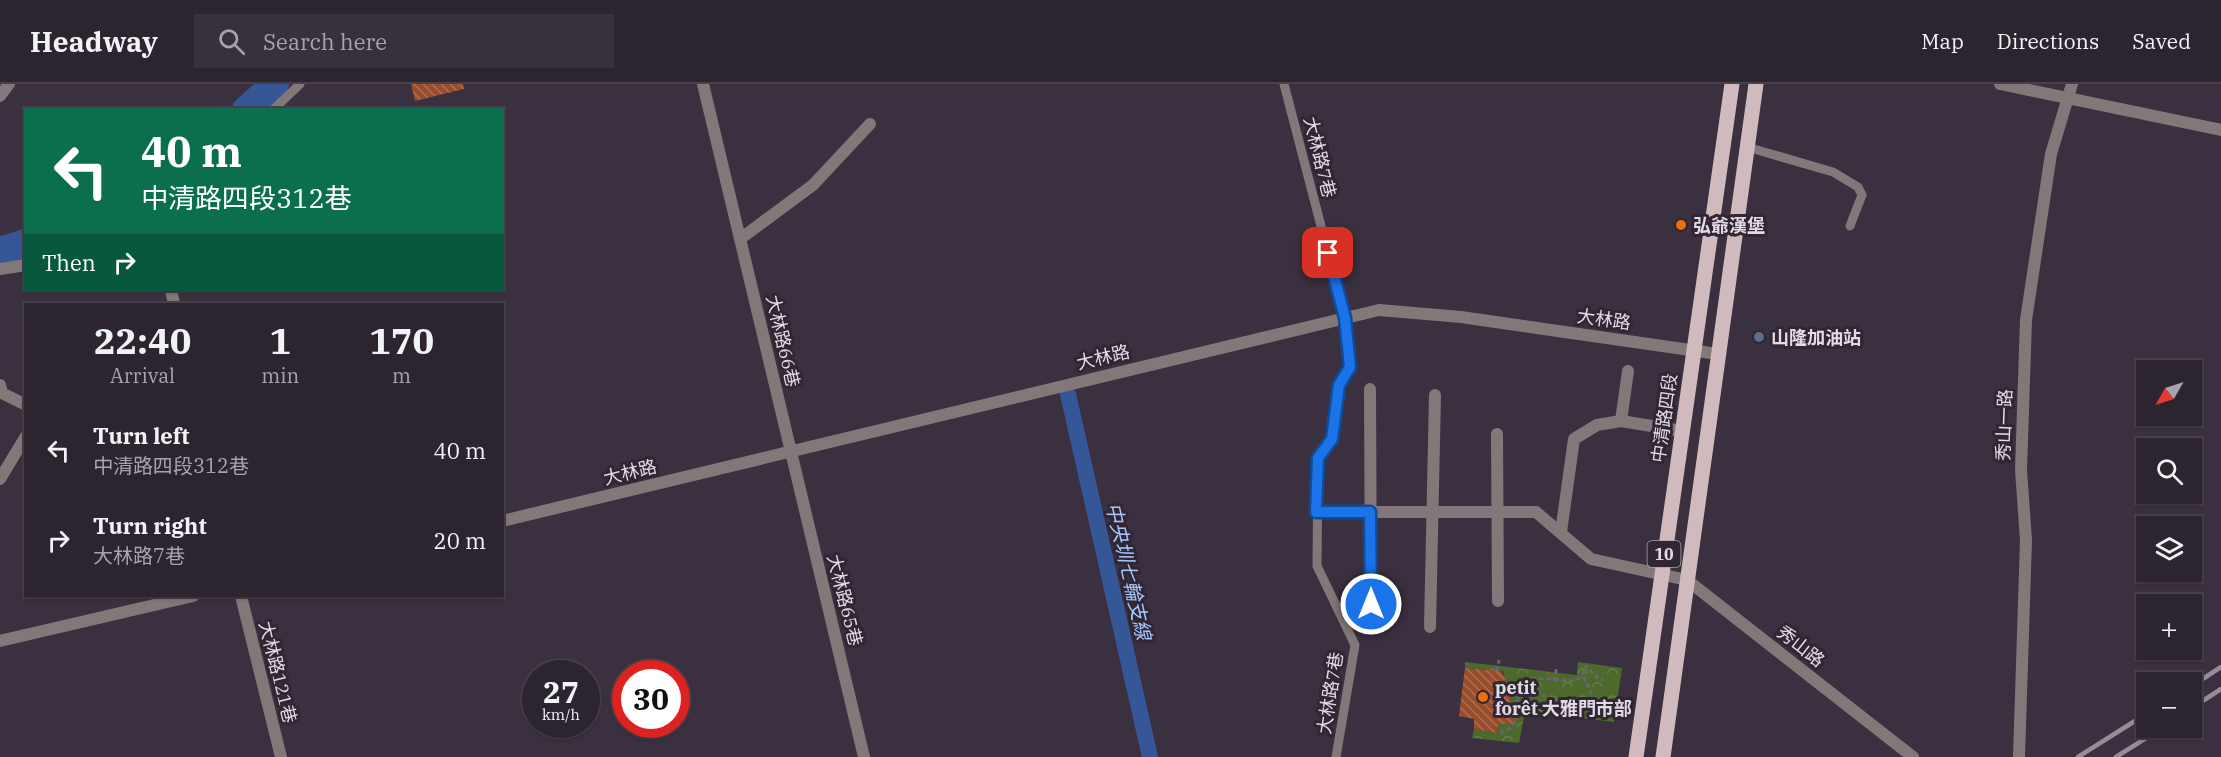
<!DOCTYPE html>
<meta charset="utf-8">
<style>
:root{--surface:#2c242f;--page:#38303b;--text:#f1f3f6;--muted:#a6a4aa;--line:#48414b}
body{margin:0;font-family:"IBM Plex Serif","Noto Sans TC",serif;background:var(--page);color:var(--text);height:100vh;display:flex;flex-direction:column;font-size:22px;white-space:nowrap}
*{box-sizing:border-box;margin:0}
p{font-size:20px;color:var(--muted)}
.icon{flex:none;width:33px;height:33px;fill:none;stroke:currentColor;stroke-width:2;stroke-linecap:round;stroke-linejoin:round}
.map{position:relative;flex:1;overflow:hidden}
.details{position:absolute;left:24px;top:219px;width:480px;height:294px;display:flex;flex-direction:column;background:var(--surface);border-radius:0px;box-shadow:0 2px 4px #0004,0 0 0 2px var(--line)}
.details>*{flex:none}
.banner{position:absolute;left:24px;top:24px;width:480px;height:183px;border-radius:0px;box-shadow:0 2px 4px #0004,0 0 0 2px var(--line);background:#0b6e4f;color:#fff;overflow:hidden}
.needle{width:39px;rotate:231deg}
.buttons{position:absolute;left:2136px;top:276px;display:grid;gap:12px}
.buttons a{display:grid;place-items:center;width:66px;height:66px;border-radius:0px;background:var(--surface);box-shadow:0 2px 4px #0004,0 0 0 2px var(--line);font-size:30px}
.speed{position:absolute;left:522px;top:576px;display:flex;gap:12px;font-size:30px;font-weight:700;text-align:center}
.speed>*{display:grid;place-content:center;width:78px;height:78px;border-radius:50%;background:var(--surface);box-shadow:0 2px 4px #0004,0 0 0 2px var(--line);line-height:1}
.speed small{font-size:15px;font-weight:400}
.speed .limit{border:9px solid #d22;background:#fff;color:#111}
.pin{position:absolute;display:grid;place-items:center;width:51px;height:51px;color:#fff;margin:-26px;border-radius:12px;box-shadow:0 3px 9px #0006}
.me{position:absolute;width:66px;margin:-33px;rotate:0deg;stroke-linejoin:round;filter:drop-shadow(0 0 4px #0008)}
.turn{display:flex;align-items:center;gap:21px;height:126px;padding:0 18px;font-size:27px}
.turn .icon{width:78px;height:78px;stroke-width:2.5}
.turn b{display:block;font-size:42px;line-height:51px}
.then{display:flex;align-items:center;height:57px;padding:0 18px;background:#0003;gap:12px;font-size:22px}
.eta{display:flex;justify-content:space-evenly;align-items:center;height:102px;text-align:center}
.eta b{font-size:36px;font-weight:700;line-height:42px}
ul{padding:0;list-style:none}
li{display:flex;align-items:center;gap:18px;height:90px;padding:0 18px}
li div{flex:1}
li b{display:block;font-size:22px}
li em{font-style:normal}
header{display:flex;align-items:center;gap:36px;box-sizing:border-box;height:84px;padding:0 30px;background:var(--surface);border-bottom:2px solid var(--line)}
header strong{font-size:28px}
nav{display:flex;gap:33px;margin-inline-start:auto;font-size:21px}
.search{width:420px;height:54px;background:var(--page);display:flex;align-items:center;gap:15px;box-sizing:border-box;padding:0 21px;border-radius:0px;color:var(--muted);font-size:22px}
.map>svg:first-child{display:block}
.park{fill:url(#park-crowns)}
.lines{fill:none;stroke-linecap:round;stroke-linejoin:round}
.canal{stroke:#355798;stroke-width:16}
.river{stroke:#355798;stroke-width:28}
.building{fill:url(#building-back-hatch)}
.path{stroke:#6e6471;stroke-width:3;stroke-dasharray:4.5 3;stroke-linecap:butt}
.service{stroke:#837879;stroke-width:9}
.minor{stroke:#837879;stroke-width:12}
.tertiary{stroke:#837879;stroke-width:12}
.primary{stroke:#d1babd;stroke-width:15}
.rail{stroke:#968d99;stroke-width:4.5}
.route-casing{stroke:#114b97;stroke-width:15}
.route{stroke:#1a73e8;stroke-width:10}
.food-dot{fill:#e8710a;stroke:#312634;stroke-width:2}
.service-dot{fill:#5c6f8a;stroke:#312634;stroke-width:2}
.labels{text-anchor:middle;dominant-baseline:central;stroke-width:6;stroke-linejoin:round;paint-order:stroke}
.shield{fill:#312634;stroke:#ada5af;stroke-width:1.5}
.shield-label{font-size:16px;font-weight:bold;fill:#e2dbe4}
.street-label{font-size:18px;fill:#e2dbe4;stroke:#312634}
.poi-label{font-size:18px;font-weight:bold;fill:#e2dbe4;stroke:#312634;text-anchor:start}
.water-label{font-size:20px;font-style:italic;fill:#a7c6fd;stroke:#312634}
</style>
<header>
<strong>Headway</strong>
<div class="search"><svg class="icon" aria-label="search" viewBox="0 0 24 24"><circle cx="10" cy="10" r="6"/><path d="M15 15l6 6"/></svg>Search here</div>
<nav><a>Map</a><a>Directions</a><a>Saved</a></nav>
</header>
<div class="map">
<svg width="2221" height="673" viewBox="0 0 2221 673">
<defs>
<pattern id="park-crowns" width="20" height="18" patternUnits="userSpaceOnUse" patternTransform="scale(1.5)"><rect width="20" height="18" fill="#4c6a2c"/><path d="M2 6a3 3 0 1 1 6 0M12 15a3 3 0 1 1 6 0" fill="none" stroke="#667f4a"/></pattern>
<pattern id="building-back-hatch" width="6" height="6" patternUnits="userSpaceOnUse" patternTransform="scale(1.5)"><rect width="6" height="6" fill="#994d2b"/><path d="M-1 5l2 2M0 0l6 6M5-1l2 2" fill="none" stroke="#ac6e54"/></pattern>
</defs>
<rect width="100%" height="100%" fill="#3b303f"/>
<path class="park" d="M1465,578L1577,591L1578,578L1622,584L1614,638L1525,627L1519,659L1472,654L1474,645L1497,649L1498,639L1514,636L1515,633L1509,628L1511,614L1502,603L1505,596L1503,587L1465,584Z"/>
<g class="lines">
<path class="canal" d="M1068,310L1150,673"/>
<path class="river" d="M246,26L275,0
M0,167L26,159"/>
</g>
<path class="building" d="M411,0H463L464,5L415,17Z
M1465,584L1501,587L1505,594L1504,606L1511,614L1509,625L1518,640H1498L1497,649L1474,645V635L1459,632Z"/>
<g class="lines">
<path class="path" d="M1497,587L1499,576
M1527,594C1540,615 1553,618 1577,619C1583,620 1585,622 1591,620C1593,608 1587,601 1583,592
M1554,597L1557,582
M1504,605C1524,590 1546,595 1571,597C1581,595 1583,592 1586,582L1598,594L1603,596
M1500,648L1507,647L1517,636L1515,628L1519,598"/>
<path class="service" d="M1284,0L1345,234L1350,283L1339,301L1332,355L1318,374L1317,482L1355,561L1336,673
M273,26L300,0
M1747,63L1833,88L1858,103L1862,111L1850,142"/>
<path class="minor" d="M703,0L864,673
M2000,0L2221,46
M0,12L9,0
M740,155L813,101L870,40
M0,185L26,181
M171,206L174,220
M1628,287L1621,337L1682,347
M0,301L2,309L26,321
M1370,305L1371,520
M1497,350L1498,517
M0,395L26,352
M1316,428H1536L1591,475L1687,496L1913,673
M1561,448L1574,355L1597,341L1621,337
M241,512L281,673
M1430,543L1435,311
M2019,673L2026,456L2021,386L2026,236L2051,70L2072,0"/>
<path class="tertiary" d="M502,437L1379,226L1461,233L1718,270
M0,557L193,512"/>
<path class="primary" d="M1636,673L1732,0
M1663,673L1756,0"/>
<path class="rail" d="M2192,602L2221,583
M2192,624L2221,605
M2078,673L2146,630
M2116,673L2162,644"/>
</g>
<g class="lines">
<g class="route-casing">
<path id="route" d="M1328,169L1345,234L1350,283L1339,301L1332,355L1318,374L1316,428H1370L1371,520"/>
</g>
<use href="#route" class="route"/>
</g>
<g class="food-dot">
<circle cx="1681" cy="141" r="6"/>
<circle cx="1483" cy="613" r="6"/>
</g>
<circle class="service-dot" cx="1759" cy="253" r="6"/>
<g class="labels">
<rect class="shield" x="1647.5" y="457" width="33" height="26" rx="4.5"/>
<g class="shield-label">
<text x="1664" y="470">10</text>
</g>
<g class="street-label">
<text transform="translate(1320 73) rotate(76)">大林路7巷</text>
<text transform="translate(1604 235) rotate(8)">大林路</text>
<text transform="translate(783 257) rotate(77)">大林路66巷</text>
<text transform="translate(1103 273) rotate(-13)">大林路</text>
<text transform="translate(1664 334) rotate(-82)">中清路四段</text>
<text transform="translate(2004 341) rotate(-88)">秀山一路</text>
<text transform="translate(630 388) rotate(-14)">大林路</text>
<text transform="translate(845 516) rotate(76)">大林路65巷</text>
<text transform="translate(1801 562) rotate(38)">秀山路</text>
<text transform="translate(278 588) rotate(76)">大林路121巷</text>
<text transform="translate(1330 609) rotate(-81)">大林路7巷</text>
</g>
<g class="poi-label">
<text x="1693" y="141">弘爺漢堡</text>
<text x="1771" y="253">山隆加油站</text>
<text x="1495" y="603">petit<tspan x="1495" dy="21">forêt 大雅門市部</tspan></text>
</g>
<g class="water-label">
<text transform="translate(1129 487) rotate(77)">中央圳七輪支線</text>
</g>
</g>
</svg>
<div class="buttons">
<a><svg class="needle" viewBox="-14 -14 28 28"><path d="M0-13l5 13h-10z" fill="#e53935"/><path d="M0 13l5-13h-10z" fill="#a6a4aa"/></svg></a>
<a><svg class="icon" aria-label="search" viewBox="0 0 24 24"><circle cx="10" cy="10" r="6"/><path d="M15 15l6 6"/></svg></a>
<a><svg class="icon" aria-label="layers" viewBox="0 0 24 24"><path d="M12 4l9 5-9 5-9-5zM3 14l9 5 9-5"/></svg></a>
<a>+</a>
<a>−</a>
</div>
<div class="speed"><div>27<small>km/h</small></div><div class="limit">30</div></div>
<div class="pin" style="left:1328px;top:169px;background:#d93025"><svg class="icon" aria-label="arrive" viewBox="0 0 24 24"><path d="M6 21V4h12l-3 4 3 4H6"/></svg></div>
<svg class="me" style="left:1371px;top:520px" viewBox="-20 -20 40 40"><circle r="17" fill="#1a73e8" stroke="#fff" stroke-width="3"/><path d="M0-11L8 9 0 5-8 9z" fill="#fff"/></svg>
<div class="banner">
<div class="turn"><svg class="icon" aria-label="left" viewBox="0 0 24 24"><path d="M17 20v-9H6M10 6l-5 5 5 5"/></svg><div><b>40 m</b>中清路四段312巷</div></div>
<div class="then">Then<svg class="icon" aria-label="right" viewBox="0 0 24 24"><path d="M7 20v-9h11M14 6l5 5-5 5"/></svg></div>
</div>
<section class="details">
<div class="eta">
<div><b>22:40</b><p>Arrival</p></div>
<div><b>1</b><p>min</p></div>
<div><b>170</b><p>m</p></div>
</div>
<ul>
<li><svg class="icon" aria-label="left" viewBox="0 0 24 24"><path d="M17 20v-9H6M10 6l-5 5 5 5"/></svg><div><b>Turn left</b><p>中清路四段312巷</p></div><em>40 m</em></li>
<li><svg class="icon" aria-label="right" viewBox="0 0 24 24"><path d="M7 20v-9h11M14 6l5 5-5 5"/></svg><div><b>Turn right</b><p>大林路7巷</p></div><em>20 m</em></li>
</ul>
</section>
</div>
